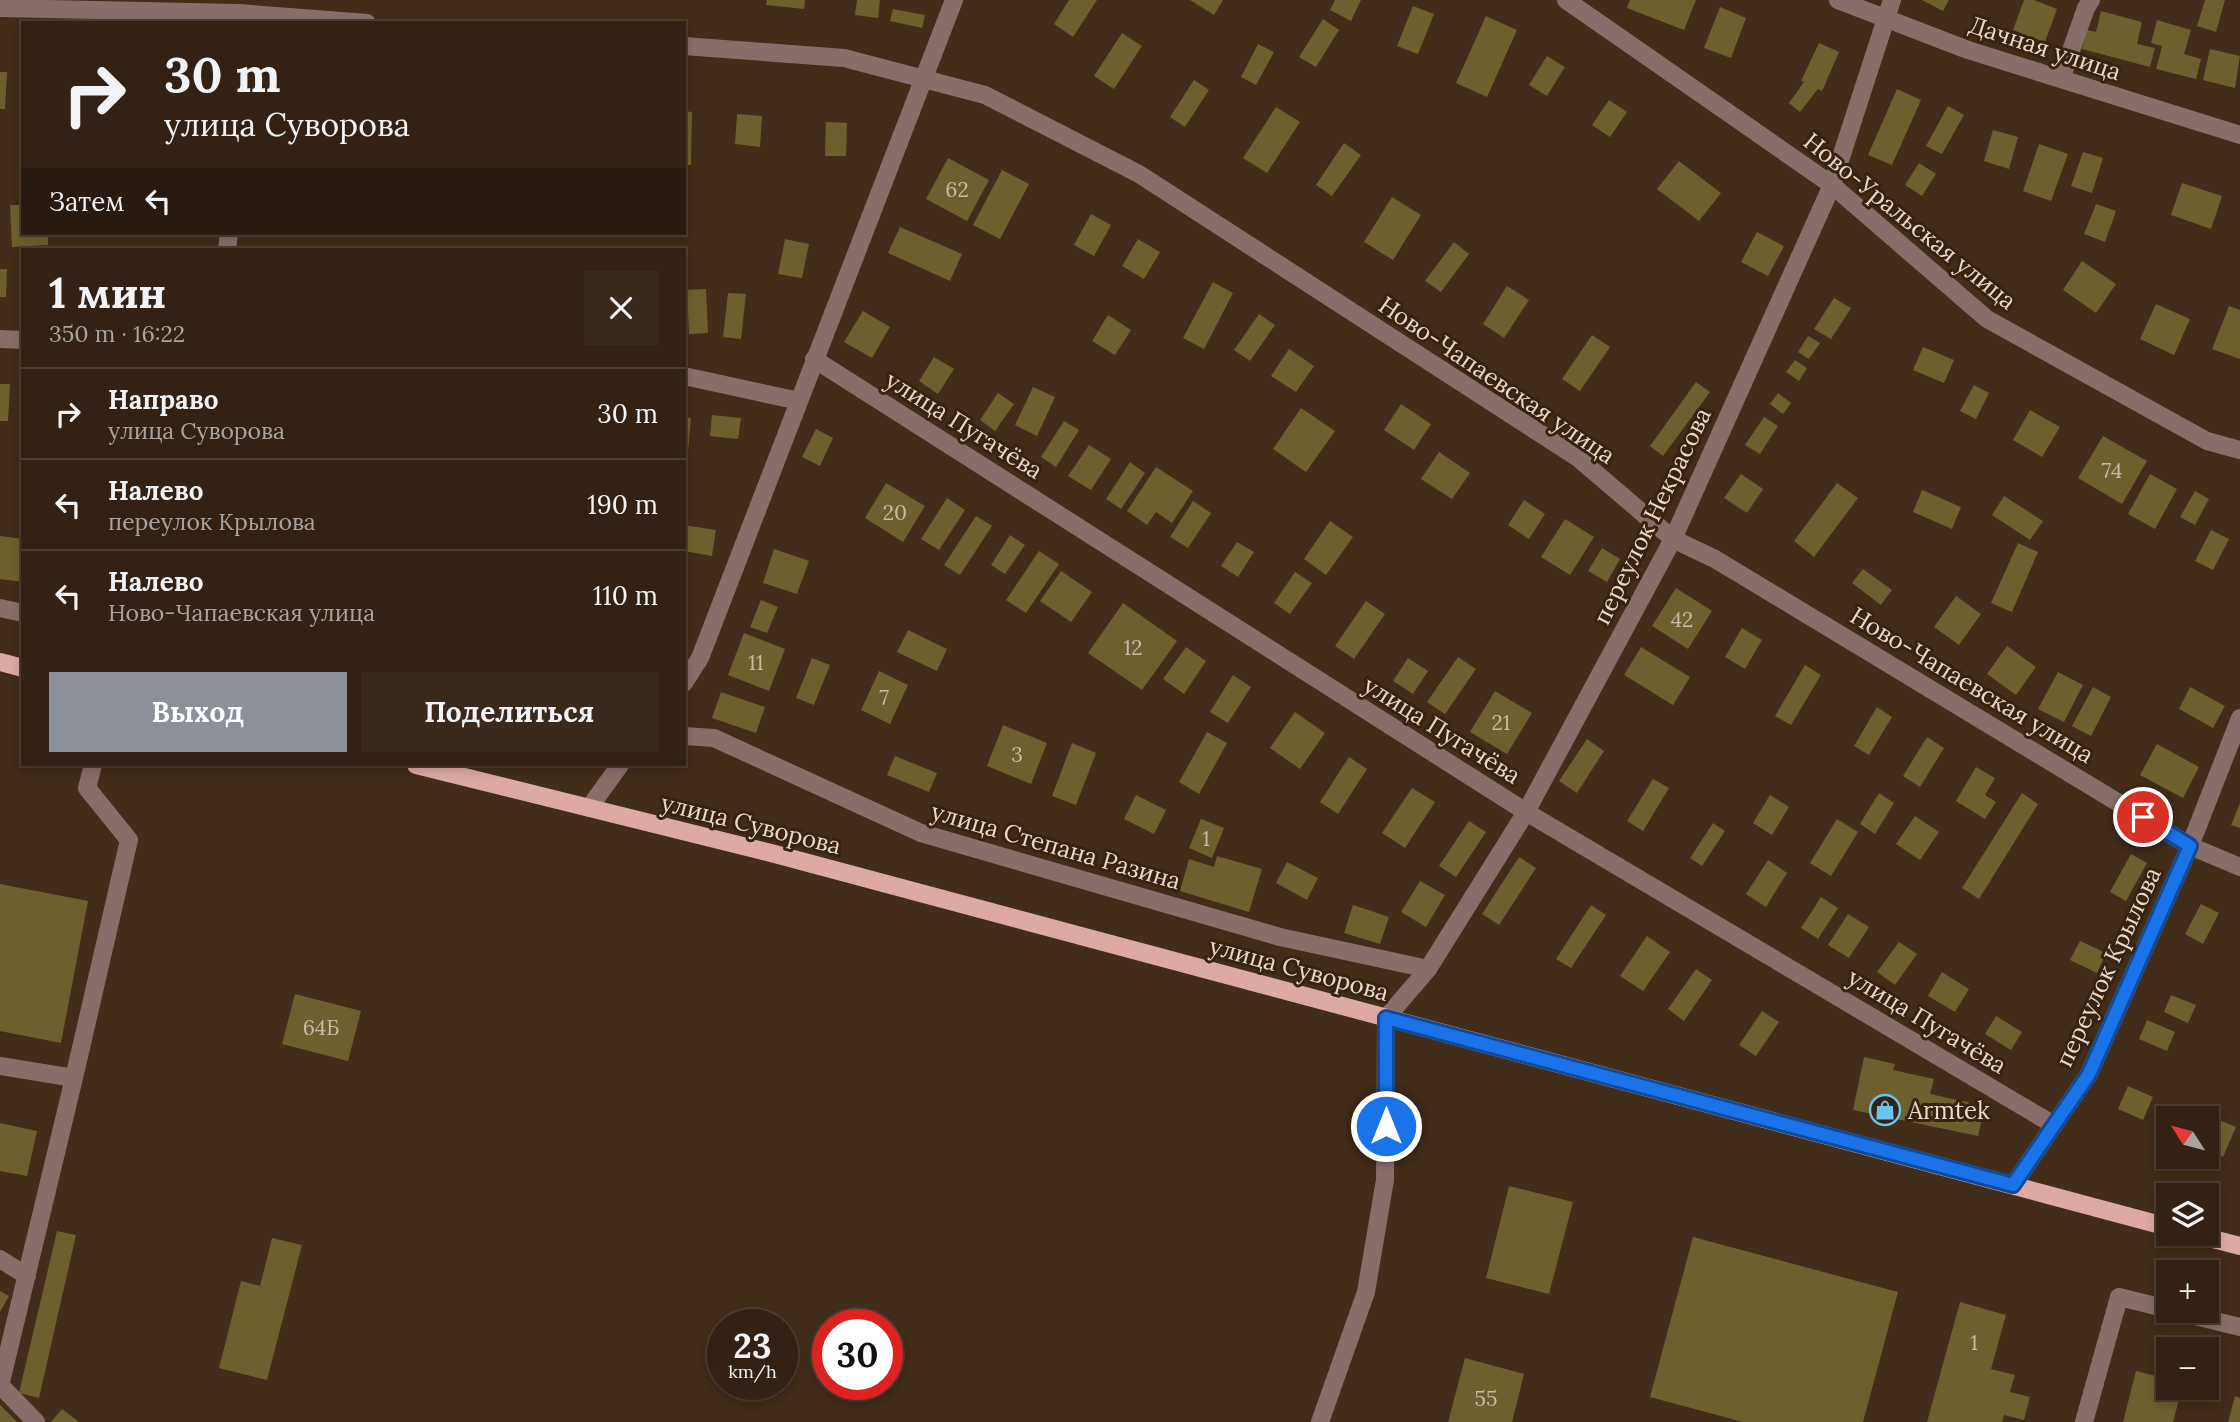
<!DOCTYPE html>
<html lang="ru">
<meta charset="utf-8">
<style>
:root{--surface:#322114;--page:#3a291d;--text:#f1f3f6;--muted:#a8a3a0;--line:#4d3e34;--accent:#8c9099}
body{margin:0;font-family:Lora,serif;background:var(--page);color:var(--text);height:100vh;display:flex;flex-direction:column;font-size:26px;white-space:nowrap}
*{box-sizing:border-box;margin:0}
p{font-size:23px;color:var(--muted)}
.icon{flex:none;width:38px;height:38px;fill:none;stroke:currentColor;stroke-width:2;stroke-linecap:round;stroke-linejoin:round}
.map{position:relative;flex:1;overflow:hidden}
.drawer{position:absolute;left:21px;top:248px;width:665px;height:518px;display:flex;flex-direction:column;background:var(--surface);border-radius:0px;box-shadow:0 4px 10px #0003,0 0 0 2px var(--line)}
.drawer>*{flex:none}
.guide{position:absolute;left:21px;top:21px;width:665px;height:214px;border-radius:0px;box-shadow:0 4px 10px #0003,0 0 0 2px var(--line);background:#322114;color:var(--text);overflow:hidden}
.needle{width:46px;rotate:306deg}
.tools{position:absolute;left:2156px;top:1106px;display:grid;gap:14px}
.tools a{display:grid;place-items:center;width:63px;height:63px;border-radius:0px;background:var(--surface);box-shadow:0 4px 10px #0003,0 0 0 2px var(--line);font-size:35px}
.speed{position:absolute;left:707px;top:1309px;display:flex;gap:14px;font-size:35px;font-weight:700;text-align:center}
.speed>*{display:grid;place-content:center;width:91px;height:91px;border-radius:50%;background:var(--surface);box-shadow:0 4px 10px #0003,0 0 0 2px var(--line);line-height:1}
.speed small{font-size:18px;font-weight:400}
.speed .limit{border:10px solid #d22;background:#fff;color:#111}
.pin{position:absolute;display:grid;place-items:center;width:60px;height:60px;color:#fff;margin:-30px;border:4px solid #fff;border-radius:50%;box-shadow:0 2px 7px #0007}
.me{position:absolute;width:77px;margin:-38px;rotate:0deg;stroke-linejoin:round;filter:drop-shadow(0 0 5px #0008)}
.turn{display:flex;align-items:center;gap:24px;height:147px;padding:0 28px;font-size:32px}
.turn .icon{width:91px;height:91px;stroke-width:2.5}
.turn b{display:block;font-size:49px;line-height:60px}
.then{display:flex;align-items:center;height:66px;padding:0 28px;background:#0003;gap:14px;font-size:26px}
.round{display:grid;place-items:center;flex:none;width:74px;height:74px;border-radius:0px;background:var(--page)}
.headline{display:flex;align-items:center;justify-content:space-between;height:119px;padding:0 28px}
h1{font-size:42px;font-weight:800;line-height:52px}
.button{display:flex;gap:14px;margin-top:auto;padding:14px 28px}
.button a{flex:1;height:80px;border-radius:0px;background:var(--accent);color:#fff;font-size:28px;font-weight:800;line-height:80px;text-align:center}
.button a+a{background:var(--page);color:var(--text)}
ul{padding:0;list-style:none}
li{display:flex;align-items:center;gap:21px;height:91px;padding:0 28px;border-top:2px solid var(--line)}
li div{flex:1}
li b{display:block;font-size:26px}
li em{font-style:normal}
.map>svg:first-child{display:block}
.building{fill:#6e602e}
.lines{fill:none;stroke-linecap:round;stroke-linejoin:round}
.minor{stroke:#876e6b;stroke-width:18}
.major{stroke:#dca9a4;stroke-width:18}
.route-casing{stroke:#114b97;stroke-width:18}
.route{stroke:#1a73e8;stroke-width:12}
.labels{text-anchor:middle;dominant-baseline:central;stroke-width:6;stroke-linejoin:round;paint-order:stroke}
.number-label{font-size:21px;fill:#c9baa5}
.street-label{font-size:24px;fill:#e7d8cd;stroke:#382210}
.poi-label{font-size:24px;fill:#e7d8cd;stroke:#382210;text-anchor:start}
</style>
<div class="map">
<svg width="2240" height="1422" viewBox="0 0 2240 1422">
<rect width="100%" height="100%" fill="#422c1a"/>
<path class="building" d="M767,0H805L804,9L766,5Z
M857,0H880L878,18L855,15Z
M1069,0H1097L1073,37L1054,24Z
M1190,0H1223L1214,15Z
M1335,0H1361L1351,21L1330,10Z
M1630,0H1696L1684,30L1627,8Z
M1922,0H1949L1943,11Z
M2024,0H2034L2057,9L2045,42L2013,30Z
M2205,0H2225L2216,32L2197,26Z
M1413,6L1434,14L1418,54L1397,46Z
M1720,7L1746,18L1731,58L1704,48Z
M893,9L925,15L922,28L890,21Z
M2101,11L2142,22L2137,44L2155,48L2150,67L2082,49L2087,30L2096,32Z
M1486,16L1517,30L1487,97L1456,83Z
M1323,19L1339,30L1316,67L1299,57Z
M2157,20L2191,30L2184,54L2201,59L2196,79L2156,69L2162,46L2151,43Z
M1122,33L1142,46L1114,89L1094,76Z
M1819,43L1839,52L1822,91L1818,89L1800,112L1789,103L1804,82L1801,81Z
M1258,44L1274,52L1256,85L1241,77Z
M2210,49L2240,56L2235,88L2203,80Z
M1547,56L1565,67L1547,96L1529,85Z
M0,72H7L5,109H0Z
M1194,80L1209,90L1185,127L1170,117Z
M1897,89L1921,100L1892,165L1868,155Z
M1609,100L1627,112L1610,137L1592,125Z
M1948,106L1964,115L1942,154L1926,146Z
M1276,107L1300,122L1267,173L1243,158Z
M684,111L692,112L691,165H684Z
M737,114L762,116L760,147L735,144Z
M826,122L847,123L846,156H825Z
M1993,130L2018,137L2009,169L1984,161Z
M1344,143L1361,155L1332,196L1316,185Z
M2039,144L2068,154L2051,201L2023,191Z
M2083,152L2103,158L2092,193L2071,186Z
M948,158L989,180L967,221L926,199Z
M1679,161L1721,193L1699,221L1657,189Z
M1919,163L1936,174L1922,196L1905,185Z
M1002,170L1029,184L1000,239L973,225Z
M2182,183L2222,196L2211,229L2171,215Z
M1392,197L1421,215L1393,260L1364,242Z
M2096,204L2116,211L2105,242L2084,234Z
M10,205H23V233H48V245L12,247Z
M1091,214L1111,225L1094,256L1074,245Z
M900,227L962,254L950,281L888,253Z
M1757,232L1784,246L1768,276L1741,262Z
M785,239L809,244L802,278L778,274Z
M1138,239L1160,252L1144,279L1122,266Z
M1454,242L1469,254L1441,292L1425,281Z
M2082,261L2116,284L2096,313L2063,290Z
M0,269H7L6,297H0Z
M1213,282L1233,293L1204,349L1183,338Z
M1507,286L1529,300L1504,338L1483,324Z
M706,289L708,333L689,334L687,290Z
M728,293L746,294L741,339L723,337Z
M1834,298L1851,308L1831,339L1814,329Z
M2156,304L2190,319L2174,355L2140,339Z
M2229,306L2240,310V359L2212,349Z
M863,311L890,327L872,358L844,342Z
M1259,314L1275,325L1250,361L1234,350Z
M1108,315L1131,330L1115,355L1092,341Z
M1592,335L1610,347L1580,391L1562,379Z
M1808,336L1820,343L1809,359L1798,352Z
M1923,347L1954,360L1944,383L1913,370Z
M1289,349L1314,366L1296,392L1271,376Z
M934,357L954,369L938,394L919,381Z
M1795,360L1807,368L1799,381L1786,372Z
M1696,382L1710,392L1663,456L1650,446Z
M0,384H10L8,421H0Z
M1974,385L1989,393L1976,419L1960,411Z
M1033,387L1055,397L1037,436L1015,425Z
M998,393L1014,404L995,431L980,420Z
M1778,393L1791,403L1783,414L1770,404Z
M1401,404L1431,424L1414,450L1384,430Z
M1301,408L1335,431L1306,472L1273,449Z
M2030,410L2060,427L2042,457L2013,440Z
M712,415L741,418L738,439L710,436Z
M684,417L691,418L686,473H684Z
M1764,417L1778,426L1760,454L1745,445Z
M1064,421L1079,430L1056,467L1041,457Z
M816,429L833,438L820,466L802,457Z
M2103,436L2147,461L2122,504L2078,478Z
M1089,445L1111,459L1091,490L1068,476Z
M1439,452L1470,473L1452,499L1421,479Z
M1130,462L1145,473L1121,509L1106,499Z
M1156,467L1193,491L1172,523L1156,512L1147,525L1127,511Z
M1741,474L1763,489L1747,513L1724,498Z
M2150,474L2177,489L2155,529L2128,514Z
M886,483L925,506L903,542L865,518Z
M1837,483L1858,498L1814,557L1794,541Z
M1922,490L1961,507L1952,529L1913,512Z
M2195,491L2209,499L2195,525L2180,517Z
M2004,496L2043,521L2030,540L1992,515Z
M947,498L965,510L939,550L921,539Z
M1524,500L1545,514L1529,539L1508,525Z
M1193,501L1211,513L1188,548L1170,537Z
M976,516L992,526L960,575L944,565Z
M1565,519L1594,537L1570,575L1541,557Z
M1330,521L1353,537L1326,575L1304,559Z
M684,525L716,530L712,556L684,551Z
M2211,530L2229,539L2213,570L2195,561Z
M1010,535L1025,545L1005,574L991,565Z
M0,536L23,539V582L0,579Z
M1237,542L1254,552L1238,577L1221,566Z
M2018,543L2038,552L2012,612L1991,603Z
M1602,548L1620,559L1607,582L1588,571Z
M774,549L809,561L797,594L763,583Z
M1039,551L1059,564L1026,613L1006,600Z
M1863,569L1892,590L1881,605L1852,583Z
M1061,571L1092,592L1071,622L1040,601Z
M1295,572L1312,583L1290,614L1274,603Z
M1676,588L1712,611L1688,649L1652,626Z
M1956,596L1981,614L1959,645L1934,627Z
M761,600L778,607L767,633L750,627Z
M1366,601L1385,614L1354,659L1335,646Z
M1123,603L1177,641L1142,690L1088,653Z
M1742,628L1762,640L1745,669L1725,657Z
M908,630L947,649L937,671L897,652Z
M744,633L785,649L769,691L728,675Z
M2007,646L2036,667L2016,695L1987,674Z
M1186,647L1206,661L1184,694L1163,679Z
M1641,647L1690,677L1673,705L1624,675Z
M1458,657L1476,669L1445,714L1427,702Z
M812,658L830,665L814,705L796,698Z
M1408,658L1428,671L1413,694L1393,681Z
M1805,665L1821,675L1791,725L1775,716Z
M879,671L908,685L890,724L861,710Z
M2058,672L2083,685L2064,722L2038,709Z
M1233,675L1251,687L1228,723L1210,712Z
M2093,687L2111,697L2091,736L2072,726Z
M2190,687L2225,706L2213,728L2179,709Z
M1495,691L1532,713L1507,754L1470,732Z
M721,692L765,707L756,733L712,718Z
M1877,707L1892,717L1869,755L1854,746Z
M1295,712L1325,733L1300,769L1270,748Z
M1003,725L1047,743L1031,784L987,766Z
M1207,732L1227,743L1199,794L1179,782Z
M1927,737L1944,748L1920,787L1903,776Z
M1587,739L1604,751L1577,793L1559,781Z
M1072,743L1096,753L1076,805L1052,796Z
M2157,744L2199,767L2183,798L2140,775Z
M895,756L937,773L929,792L887,775Z
M1349,757L1367,769L1338,814L1320,802Z
M1976,767L1995,778L1985,795L1996,802L1985,819L1956,801Z
M1653,779L1669,788L1643,831L1627,821Z
M1412,788L1435,802L1405,848L1382,833Z
M1879,793L1894,803L1875,834L1860,824Z
M2022,793L2038,804L1979,899L1962,888Z
M1136,795L1166,810L1154,834L1124,819Z
M1770,795L1789,807L1772,835L1753,823Z
M2240,803V828L2231,825Z
M1915,816L1939,832L1920,860L1896,844Z
M1201,819L1224,828L1212,858L1189,848Z
M1837,819L1858,832L1831,876L1810,863Z
M1469,821L1486,832L1456,877L1439,866Z
M1713,823L1725,831L1702,866L1690,858Z
M2131,854L2147,863L2126,901L2110,892Z
M1217,856L1262,869L1249,912L1180,891L1189,859L1214,867Z
M1519,857L1536,868L1499,925L1482,914Z
M1768,860L1787,873L1766,907L1746,894Z
M1287,862L1318,878L1307,900L1276,883Z
M1420,881L1445,895L1426,927L1401,912Z
M0,884L88,901L61,1043L0,1031Z
M1821,897L1838,908L1818,939L1801,928Z
M2201,904L2219,913L2203,944L2185,934Z
M1353,905L1389,917L1380,944L1344,933Z
M1591,905L1606,915L1571,968L1556,959Z
M1848,914L1869,927L1849,958L1828,945Z
M1647,936L1670,952L1643,991L1620,976Z
M2080,941L2106,953L2097,973L2070,960Z
M1899,942L1917,954L1895,985L1877,972Z
M1696,969L1712,980L1684,1021L1668,1009Z
M1942,972L1969,989L1955,1012L1928,996Z
M295,994L361,1011L348,1061L282,1044Z
M2171,995L2196,1005L2188,1023L2164,1012Z
M1762,1011L1779,1022L1756,1056L1739,1045Z
M1996,1016L2022,1032L2011,1050L1985,1034Z
M2147,1020L2175,1032L2167,1051L2139,1039Z
M1864,1057L1895,1064L1893,1070L1934,1079L1930,1094L1985,1106L1978,1136L1853,1110Z
M2128,1086L2153,1097L2143,1120L2118,1109Z
M2212,1117L2236,1127L2223,1157L2207,1150V1128Z
M0,1123L37,1131L27,1176L0,1171Z
M1509,1186L1573,1202L1549,1294L1486,1278Z
M57,1231L76,1235L39,1398L19,1393Z
M1693,1237L1898,1292L1863,1422H1743L1650,1397Z
M272,1238L302,1245L267,1380L219,1368L241,1281L260,1286Z
M0,1291L9,1296L0,1312Z
M1960,1302L2006,1315L1991,1369L2015,1375L2010,1392L2030,1397L2024,1420L2004,1415L2002,1422H1927Z
M1465,1358L1524,1374L1512,1422H1448Z
M2136,1371L2168,1379V1388H2182L2173,1422H2123Z
M2235,1396L2240,1398V1422H2228Z
M0,1405L17,1422H0Z
M62,1409L79,1422H51Z"/>
<g class="lines">
<path class="minor" d="M1566,0L1832,185L1987,319L2207,441L2240,450
M1838,0L1968,50L2240,135
M0,8L238,13L367,23
M684,46L844,58L985,95L1139,174L1578,458L1673,539L1715,559L2190,846L2240,867
M2061,79L2086,8L2091,0
M227,250L229,233
M0,339L23,340
M814,359L1526,812L2054,1125
M684,376L799,401
M0,608L23,613
M684,683L700,658L954,0
M684,736L714,738L921,833L1280,937L1428,969
M589,808L620,765
M0,1066L74,1078L0,1386
M74,1078L129,840L87,788L93,765
M2013,1185L2089,1074L2190,846L2240,718
M0,1259L27,1276
M2174,1311L2240,1327
M0,1385L36,1422
M1320,1422L1366,1292L1385,1180L1386,1018L1428,969L1526,812L1673,539L1832,185L1892,0
M2084,1422L2119,1297L2168,1309"/>
<path class="major" d="M0,662L23,668
M416,765L771,853L2168,1227
M2194,1234L2240,1246"/>
</g>
<g class="lines">
<g class="route-casing">
<path id="route" d="M1386,1126V1018L2013,1185L2089,1074L2190,846L2143,817"/>
</g>
<use href="#route" class="route"/>
</g>
<defs>
<g id="shop-ring" transform="scale(1.575)"><circle r="9.5" fill="#382210" stroke="#6bc3f2" stroke-width="1.5"/><path d="M-5-2.5h2.3a2.7 3.5 0 0 1 5.4 0H5L5.5 6h-11ZM-1.5-2.5h3a1.5 2.3 0 0 0-3 0Z" fill="#6bc3f2"/></g>
</defs>
<g fill-rule="evenodd">
<use href="#shop-ring" x="1885" y="1110"/>
</g>
<g class="labels">
<g class="number-label">
<text x="957" y="189">62</text>
<text x="2112" y="470">74</text>
<text x="895" y="512">20</text>
<text x="1682" y="619">42</text>
<text x="1133" y="647">12</text>
<text x="756" y="662">11</text>
<text x="884" y="697">7</text>
<text x="1501" y="722">21</text>
<text x="1017" y="754">3</text>
<text x="1206" y="838">1</text>
<text x="321" y="1027">64Б</text>
<text x="1974" y="1342">1</text>
<text x="1486" y="1398">55</text>
</g>
<g class="street-label">
<text transform="translate(2045 48) rotate(18)">Дачная улица</text>
<text transform="translate(1910 221) rotate(39)">Ново-Уральская улица</text>
<text transform="translate(1497 380) rotate(34)">Ново-Чапаевская улица</text>
<text transform="translate(964 425) rotate(32)">улица Пугачёва</text>
<text transform="translate(1652 516) rotate(-64)">переулок Некрасова</text>
<text transform="translate(1972 685) rotate(31)">Ново-Чапаевская улица</text>
<text transform="translate(1442 730) rotate(32)">улица Пугачёва</text>
<text transform="translate(751 824) rotate(14)">улица Суворова</text>
<text transform="translate(1056 846) rotate(16)">улица Степана Разина</text>
<text transform="translate(2108 967) rotate(-65)">переулок Крылова</text>
<text transform="translate(1299 969) rotate(15)">улица Суворова</text>
<text transform="translate(1927 1021) rotate(31)">улица Пугачёва</text>
</g>
<g class="poi-label">
<text x="1908" y="1110">Armtek</text>
</g>
</g>
</svg>
<div class="tools">
<a><svg class="needle" viewBox="-14 -14 28 28"><path d="M0-13l5 13h-10z" fill="#e53935"/><path d="M0 13l5-13h-10z" fill="#a8a3a0"/></svg></a>
<a><svg class="icon" aria-label="layers" viewBox="0 0 24 24"><path d="M12 4l9 5-9 5-9-5zM3 14l9 5 9-5"/></svg></a>
<a>+</a>
<a>−</a>
</div>
<div class="speed"><div>23<small>km/h</small></div><div class="limit">30</div></div>
<div class="pin" style="left:2143px;top:817px;background:#d93025"><svg class="icon" aria-label="arrive" viewBox="0 0 24 24"><path d="M6 21V4h12l-3 4 3 4H6"/></svg></div>
<svg class="me" style="left:1386px;top:1126px" viewBox="-20 -20 40 40"><circle r="17" fill="#1a73e8" stroke="#fff" stroke-width="3"/><path d="M0-11L8 9 0 5-8 9z" fill="#fff"/></svg>
<div class="guide">
<div class="turn"><svg class="icon" aria-label="right" viewBox="0 0 24 24"><path d="M7 20v-9h11M14 6l5 5-5 5"/></svg><div><b>30 m</b>улица Суворова</div></div>
<div class="then">Затем<svg class="icon" aria-label="left" viewBox="0 0 24 24"><path d="M17 20v-9H6M10 6l-5 5 5 5"/></svg></div>
</div>
<section class="drawer">
<div class="headline"><div><h1>1 мин</h1><p>350 m · 16:22</p></div><a class="round"><svg class="icon" aria-label="close" viewBox="0 0 24 24"><path d="M6 6l12 12M18 6L6 18"/></svg></a></div>
<ul>
<li><svg class="icon" aria-label="right" viewBox="0 0 24 24"><path d="M7 20v-9h11M14 6l5 5-5 5"/></svg><div><b>Направо</b><p>улица Суворова</p></div><em>30 m</em></li>
<li><svg class="icon" aria-label="left" viewBox="0 0 24 24"><path d="M17 20v-9H6M10 6l-5 5 5 5"/></svg><div><b>Налево</b><p>переулок Крылова</p></div><em>190 m</em></li>
<li><svg class="icon" aria-label="left" viewBox="0 0 24 24"><path d="M17 20v-9H6M10 6l-5 5 5 5"/></svg><div><b>Налево</b><p>Ново-Чапаевская улица</p></div><em>110 m</em></li>
</ul>
<div class="button"><a>Выход</a><a>Поделиться</a></div>
</section>
</div>
